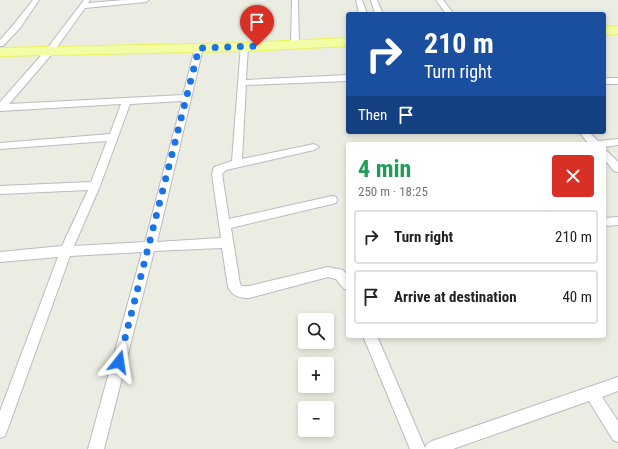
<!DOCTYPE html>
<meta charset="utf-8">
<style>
:root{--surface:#fff;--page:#f6f6f6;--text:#222;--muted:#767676;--line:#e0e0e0}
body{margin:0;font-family:"Roboto Condensed",sans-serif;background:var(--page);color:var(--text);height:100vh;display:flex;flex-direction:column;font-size:15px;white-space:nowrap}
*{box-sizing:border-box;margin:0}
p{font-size:13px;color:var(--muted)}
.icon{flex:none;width:22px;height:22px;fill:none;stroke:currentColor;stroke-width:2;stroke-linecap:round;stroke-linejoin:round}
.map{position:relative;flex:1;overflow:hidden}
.drawer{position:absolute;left:346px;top:142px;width:260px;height:196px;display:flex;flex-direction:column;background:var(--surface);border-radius:4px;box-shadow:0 2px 6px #0003}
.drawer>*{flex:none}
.banner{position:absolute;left:346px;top:12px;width:260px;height:122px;border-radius:4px;box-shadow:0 2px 6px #0003;background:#1a4fa0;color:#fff;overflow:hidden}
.buttons{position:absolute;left:298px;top:313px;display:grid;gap:8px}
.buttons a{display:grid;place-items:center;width:36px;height:36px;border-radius:4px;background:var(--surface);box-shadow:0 2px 6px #0003;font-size:20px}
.pin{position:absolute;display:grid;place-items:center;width:34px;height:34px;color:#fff;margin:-41px -17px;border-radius:50% 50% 50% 0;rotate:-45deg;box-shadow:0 0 4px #0007}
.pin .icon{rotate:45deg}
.me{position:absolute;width:44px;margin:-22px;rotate:15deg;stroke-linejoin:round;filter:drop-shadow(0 0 3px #0008)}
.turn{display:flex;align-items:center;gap:14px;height:84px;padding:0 12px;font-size:18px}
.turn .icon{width:52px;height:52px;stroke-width:2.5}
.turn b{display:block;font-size:28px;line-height:34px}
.then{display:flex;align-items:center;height:38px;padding:0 12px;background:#0003;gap:8px;font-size:15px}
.round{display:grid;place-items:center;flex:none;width:42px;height:42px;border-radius:4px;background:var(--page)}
.overview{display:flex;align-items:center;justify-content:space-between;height:68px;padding:0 12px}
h1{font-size:24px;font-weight:700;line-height:30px;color:#1e9e55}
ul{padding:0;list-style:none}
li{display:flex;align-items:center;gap:12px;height:54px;margin:0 8px 6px;padding:0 4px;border:2px solid var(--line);border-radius:4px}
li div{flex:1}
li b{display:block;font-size:15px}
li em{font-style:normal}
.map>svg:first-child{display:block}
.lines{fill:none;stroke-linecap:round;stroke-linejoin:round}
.street-casing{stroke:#babac1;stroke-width:2}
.primary-casing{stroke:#edf058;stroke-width:2}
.street{fill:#fff;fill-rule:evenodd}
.primary{fill:#f2fea6;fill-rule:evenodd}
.route{stroke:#1a73e8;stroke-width:7;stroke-dasharray:0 12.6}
</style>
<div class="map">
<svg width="618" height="449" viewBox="0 0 618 449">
<rect width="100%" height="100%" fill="#ecede2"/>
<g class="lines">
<g class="street-casing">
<path id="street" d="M33,0H39L20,28L3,46H0V40L14,24Z
M84,0H90L88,3L124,0H149L146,2L85,8L52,54L9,104L183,95L195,48L196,46H202L203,48L157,242L221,238L212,174L214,167L232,161L241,45H244L248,47L246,80L348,75V81L246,85L242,159L314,144L319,147L314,150L226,170L222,174L229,219L332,196L336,197L337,200L336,203L332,204L231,228L240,284L242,286H249L328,267L343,270L348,276V290L344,289L336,279L328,277L249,298C240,298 232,296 228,287L222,248L154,251L104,449H88L142,252L70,256L7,431L5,436L0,438V411L58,257L0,262V252L62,246L88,190L0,194V186L91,182L107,141L0,149V143L110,134L121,104L0,111V102L46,50ZM182,101L145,242L74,246L100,186L130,104Z
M292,0H298L299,44L295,46L291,44Z
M356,0H362L367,14H359Z
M371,0H377L383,14H375Z
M436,0H443L454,14H446Z
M604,78H618V84H604Z
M579,132H589L598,141L618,139V145L604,147V144H589Z
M604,150L607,151L618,162V172L614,171L604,159Z
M618,217V225L604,226V218Z
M363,336H377L425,448L427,444L432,441L618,377V391L602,397L618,421V442L613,440L589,401L453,449H410Z"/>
</g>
<g class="primary-casing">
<path id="primary" d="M618,26V34L604,35V27Z
M348,38V46L244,51L0,56V48L244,43Z"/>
</g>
<use href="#street" class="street"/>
<use href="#primary" class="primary"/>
</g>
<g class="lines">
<path class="route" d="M119,362L199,48L257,46"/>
</g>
</svg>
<div class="buttons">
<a><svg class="icon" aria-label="search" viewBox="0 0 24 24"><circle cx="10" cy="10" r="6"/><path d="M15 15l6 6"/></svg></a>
<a>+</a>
<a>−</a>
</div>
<div class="pin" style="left:257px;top:46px;background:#d93025"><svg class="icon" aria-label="arrive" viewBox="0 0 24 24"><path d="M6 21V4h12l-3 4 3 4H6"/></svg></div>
<svg class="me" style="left:119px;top:362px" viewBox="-20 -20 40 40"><path d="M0-17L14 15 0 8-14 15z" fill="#1a73e8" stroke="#fff" stroke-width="4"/></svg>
<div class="banner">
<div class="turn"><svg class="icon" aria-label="right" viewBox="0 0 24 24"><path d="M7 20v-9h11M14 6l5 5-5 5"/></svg><div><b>210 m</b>Turn right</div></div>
<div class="then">Then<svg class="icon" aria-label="arrive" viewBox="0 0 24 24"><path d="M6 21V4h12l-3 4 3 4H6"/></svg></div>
</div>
<section class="drawer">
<div class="overview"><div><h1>4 min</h1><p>250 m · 18:25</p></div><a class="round" style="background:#d93025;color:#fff"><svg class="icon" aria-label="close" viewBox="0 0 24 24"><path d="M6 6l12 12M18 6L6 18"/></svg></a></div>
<ul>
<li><svg class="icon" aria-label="right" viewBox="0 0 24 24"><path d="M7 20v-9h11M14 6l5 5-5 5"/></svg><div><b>Turn right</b></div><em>210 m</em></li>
<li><svg class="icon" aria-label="arrive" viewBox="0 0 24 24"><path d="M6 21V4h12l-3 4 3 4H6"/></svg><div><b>Arrive at destination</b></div><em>40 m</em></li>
</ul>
</section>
</div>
